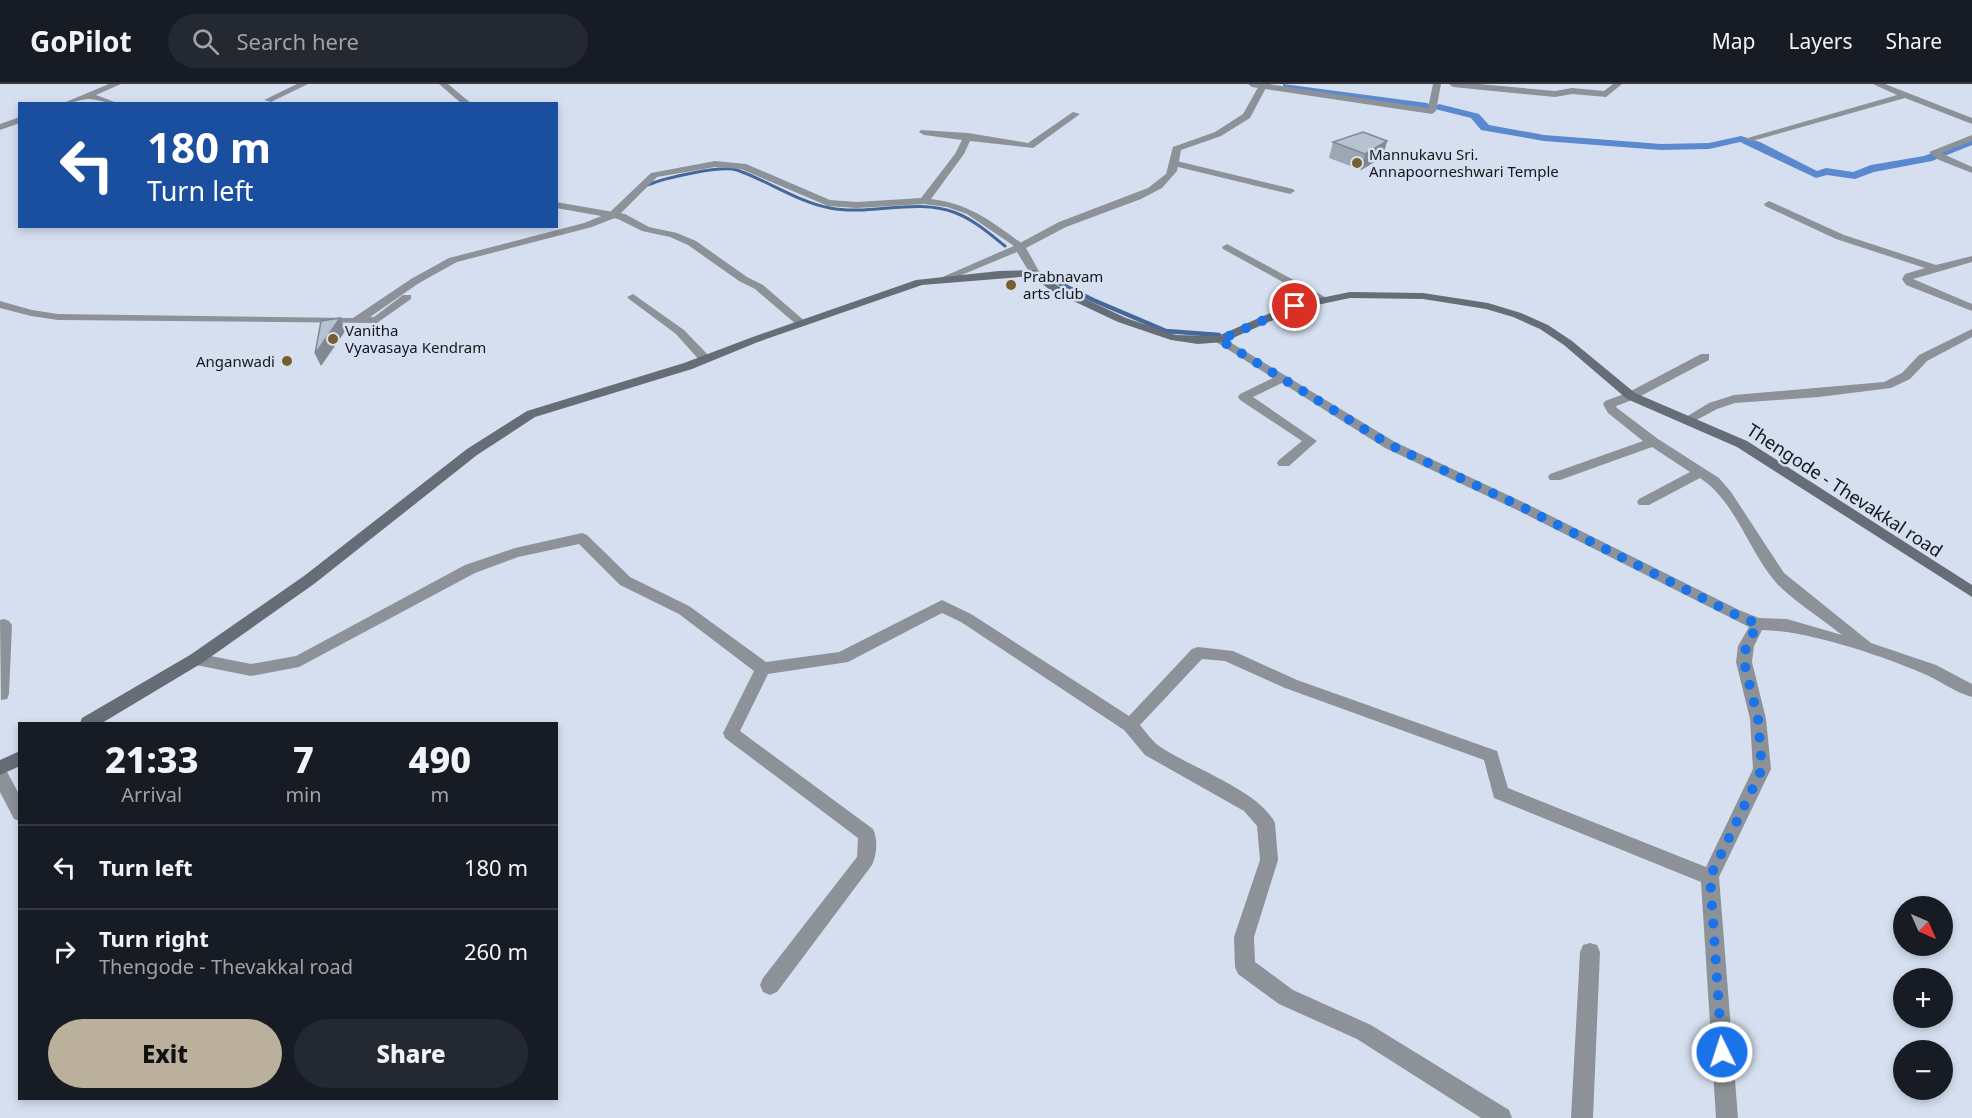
<!DOCTYPE html>
<meta charset="utf-8">
<style>
:root{--surface:#171b24;--page:#242831;--text:#f1f3f6;--muted:#9ea1a6;--line:#363941;--accent:#bbb09c}
body{margin:0;font-family:"Noto Sans",sans-serif;background:var(--page);color:var(--text);height:100vh;display:flex;flex-direction:column;font-size:22px;white-space:nowrap}
*{box-sizing:border-box;margin:0}
p{font-size:20px;color:var(--muted)}
.icon{flex:none;width:33px;height:33px;fill:none;stroke:currentColor;stroke-width:2;stroke-linecap:round;stroke-linejoin:round}
.map{position:relative;flex:1;overflow:hidden}
.side{position:absolute;left:18px;top:638px;width:540px;height:378px;display:flex;flex-direction:column;background:var(--surface);border-radius:0px;box-shadow:0 3px 9px #0003}
.side>*{flex:none}
.top-card{position:absolute;left:18px;top:18px;width:540px;height:126px;border-radius:0px;box-shadow:0 3px 9px #0003;background:#1a4fa0;color:#fff;overflow:hidden}
.needle{width:39px;rotate:135deg}
.buttons{position:absolute;left:1893px;top:812px;display:grid;gap:12px}
.buttons a{display:grid;place-items:center;width:60px;height:60px;border-radius:50%;background:var(--surface);box-shadow:0 3px 9px #0003;font-size:30px}
.pin{position:absolute;display:grid;place-items:center;width:51px;height:51px;color:#fff;margin:-26px;border:3px solid #fff;border-radius:50%;box-shadow:0 2px 6px #0007}
.me{position:absolute;width:66px;margin:-33px;rotate:356deg;stroke-linejoin:round;filter:drop-shadow(0 0 4px #0008)}
.turn{display:flex;align-items:center;gap:21px;height:126px;padding:0 30px;font-size:27px}
.turn .icon{width:78px;height:78px;stroke-width:2.5}
.turn b{display:block;font-size:42px;line-height:51px}
.eta{display:flex;justify-content:space-evenly;align-items:center;height:102px;text-align:center}
.eta b{font-size:36px;font-weight:800;line-height:42px}
.cta{display:flex;gap:12px;margin-top:auto;padding:12px 30px}
.cta a{flex:1;height:69px;border-radius:36px;background:var(--accent);color:#111;font-size:24px;font-weight:800;line-height:69px;text-align:center}
.cta a+a{background:var(--page);color:var(--text)}
ul{padding:0;list-style:none}
li{display:flex;align-items:center;gap:18px;height:84px;padding:0 30px;border-top:2px solid var(--line)}
li div{flex:1}
li b{display:block;font-size:22px}
li em{font-style:normal}
header{display:flex;align-items:center;gap:36px;box-sizing:border-box;height:84px;padding:0 30px;background:var(--surface);border-bottom:2px solid var(--line)}
header strong{font-size:28px}
nav{display:flex;gap:33px;margin-inline-start:auto;font-size:21px}
.search{width:420px;height:54px;background:var(--page);display:flex;align-items:center;gap:15px;box-sizing:border-box;padding:0 21px;border-radius:33px;color:var(--muted);font-size:22px}
.map>svg:first-child{display:block}
.lines{fill:none;stroke-linecap:round;stroke-linejoin:round}
.stream-far1{stroke:#46679a;stroke-width:3}
.stream{stroke:#46679a;stroke-width:4.5}
.canal{fill:#5b89cf;fill-rule:evenodd}
.minor{fill:#8d9298;fill-rule:evenodd}
.tertiary{fill:#8d9298;fill-rule:evenodd}
.secondary{fill:#676d77;fill-rule:evenodd}
.wall{fill:#9da7b4}
.shaded-wall{fill:#808892}
.building{fill:#b7c2d1;stroke:#808892;stroke-width:1.5}
.route{stroke:#1a73e8;stroke-width:10;stroke-dasharray:0 18}
.poi-dot{fill:#785d2f;stroke:#d5dfef;stroke-width:2}
.labels{text-anchor:middle;dominant-baseline:central;stroke-width:5;stroke-linejoin:round;paint-order:stroke}
.far-poi-label{font-size:15px;fill:#14171d;stroke:#d5dfef;text-anchor:start}
.street-label{font-size:18px;fill:#14171d;stroke:#d5dfef}
</style>
<header>
<strong>GoPilot</strong>
<div class="search"><svg class="icon" aria-label="search" viewBox="0 0 24 24"><circle cx="10" cy="10" r="6"/><path d="M15 15l6 6"/></svg>Search here</div>
<nav><a>Map</a><a>Layers</a><a>Share</a></nav>
</header>
<div class="map">
<svg width="1972" height="1034" viewBox="0 0 1972 1034">
<rect width="100%" height="100%" fill="#d5dfef"/>
<g class="lines">
<path class="stream-far1" d="M648,101C664,94 721,81 737,86C766,96 800,119 830,124C871,132 917,113 956,129C974,136 990,150 1005,162"/>
<path class="stream" d="M1047,193L1093,216L1166,247L1219,251"/>
<path class="canal" d="M1283,0L1427,19L1432,22L1427,25L1287,5L1283,4Z
M1439,20L1479,30L1489,41L1544,51L1661,60L1709,59L1741,52L1760,58L1817,87L1826,84L1853,88L1871,81L1924,72L1972,54V61L1932,77L1874,88L1855,95L1827,91L1816,94L1740,58L1709,65L1661,66L1544,57L1481,46L1471,34L1435,25L1434,23Z"/>
<path class="minor" d="M109,0H121L96,11L120,20C109,20 101,16 90,15C84,14 71,20 61,20Z
M297,0H308L271,18L264,16Z
M1248,0H1269L1428,24L1433,0H1441L1436,27L1432,30L1252,3Z
M1449,0H1479L1555,7L1572,4L1604,7L1613,0H1622L1606,13L1572,10L1555,13L1453,3Z
M1873,0H1885L1972,34V40L1905,14L1752,57L1744,55L1897,11Z
M1073,28L1080,30L1033,64L970,57L964,70L931,115C971,120 992,138 1024,161L1025,163L1020,166L967,130L947,123L924,120L857,124L828,122L741,85L715,83L657,93L617,133L592,143L457,178L419,199L370,233H374L403,211H411V215L377,239L58,236L31,232L0,224V217L32,226L58,230L353,234L411,195L449,174L584,139L609,129L651,89L715,77L746,80L830,116L857,118L921,114L955,70L962,56L924,51L919,48L921,46L968,49L1028,59Z
M20,33V39L0,46V40Z
M1972,51V57L1941,69L1972,83V89L1939,76L1929,68Z
M1177,77L1293,105L1295,107L1290,110L1174,82V78Z
M1769,117L1844,151L1936,181L1972,172V178L1913,195L1972,220V227L1906,201L1902,195L1905,190L1925,184L1836,155L1765,122L1764,120Z
M1227,160L1325,213L1327,215L1325,217H1317L1223,165L1222,163Z
M633,210L684,246L709,272V278H701L676,250L629,215L627,213Z
M1972,245V253L1927,277L1910,295L1891,304L1819,313L1735,319L1717,325L1691,339H1683L1681,336L1709,319L1734,311L1884,298L1902,289L1919,271Z
M1220,252L1395,358L1527,420L1739,526L1759,534L1787,535L1842,551C1824,536 1786,512 1773,495C1748,464 1734,416 1700,394L1649,421H1639L1637,418L1639,415L1690,388L1652,363L1560,396H1550L1548,393L1550,390L1643,357L1608,329L1603,320L1605,317L1627,309L1701,270H1709V276L1635,315L1616,322L1617,324L1658,355L1719,394L1731,408L1784,489L1871,559L1936,581L1972,600V613C1954,608 1939,596 1922,589C1879,571 1809,547 1762,546L1754,562L1752,578L1766,635L1771,685L1719,793L1738,1034H1716L1701,798L1494,714L1484,676L1285,604L1225,577L1202,575L1140,641C1146,648 1152,657 1159,662C1189,683 1259,706 1275,739L1278,776L1254,853L1255,878L1293,906L1371,941L1509,1026L1512,1034H1481L1357,955L1279,920L1238,890L1235,883L1234,853L1260,776L1257,742L1244,727L1145,671L1124,646L961,538L942,529L848,578L768,590L740,647L873,745C878,755 877,771 872,781L777,908L770,911L763,908L760,901L763,894L857,773L858,754L725,654L723,649L754,587L679,530L620,501L579,460L518,473L475,489L299,583L251,592L196,581L190,579L188,575L190,571L196,569L251,580L296,572L465,481L515,464L582,449L587,451L630,493L689,522L766,578L839,568L942,516L971,530L1129,632L1192,565L1198,563L1233,567L1297,596L1497,667L1508,704L1706,783L1753,685L1750,635L1736,578L1738,562L1749,543L1517,426L1385,364L1282,299L1253,313L1317,357L1289,382H1279L1277,379L1279,376L1302,357L1240,316L1238,313L1240,310L1273,294L1216,258V254Z
M4,535L9,537L12,541L9,610L7,615L1,616L0,536Z
M0,684L6,686L20,712V737L14,735L0,708Z
M1590,859L1597,861L1600,868L1593,1034H1571L1580,868L1583,861Z"/>
<path class="tertiary" d="M439,0H448L472,20H462Z
M1260,0H1268L1250,34L1221,52L1181,66L1177,87L1162,104L1141,115L1066,143L1026,164L1040,189L1039,191H1031L1017,168L947,197H939L938,195L1016,161L1059,138L1148,104L1166,90L1173,63L1215,48L1243,30Z
M556,118L625,130L649,143L677,149L696,157L747,193L763,201L807,239L801,242L797,241L755,205L739,197L688,161L670,153L642,147L618,135L556,124Z"/>
<path class="secondary" d="M1035,186L1058,202L1126,234L1176,251L1218,252L1291,220L1350,208L1423,209L1488,219L1521,229L1548,241L1572,257L1635,309L1747,357L1972,501V513L1737,363L1627,315L1564,261L1540,245L1513,233L1486,225L1423,215L1350,214L1298,225L1224,258L1198,260L1171,256L1118,238L1050,206L1032,192L922,201L758,258L692,285L535,333L477,371L314,500L202,579L102,639H80L82,634L190,571L304,492L467,365L527,327L684,279L750,254L916,196L999,187Z
M20,667V682L0,691V676Z"/>
</g>
<path class="wall" d="M1333,58L1383,73L1361,86L1329,74Z"/>
<path class="shaded-wall" d="M1387,57L1383,73L1361,86L1365,70Z
M340,234L346,246L321,282L315,270Z"/>
<path class="building" d="M1363,48L1387,57L1365,70L1333,58Z
M340,234L315,270L321,237Z"/>
<g class="lines">
<path class="route" d="M1295,222L1220,256L1390,361L1522,423L1734,530L1758,540L1746,562L1744,578L1758,635L1762,685L1710,793L1722,968"/>
</g>
<g class="poi-dot">
<circle cx="1357" cy="79" r="6"/>
<circle cx="1011" cy="201" r="6"/>
<circle cx="333" cy="255" r="6"/>
<circle cx="287" cy="277" r="6"/>
</g>
<g class="labels">
<g class="far-poi-label">
<text x="1369" y="70">Mannukavu Sri.<tspan x="1369" dy="17">Annapoorneshwari Temple</tspan></text>
<text x="1023" y="192">Prabnavam<tspan x="1023" dy="17">arts club</tspan></text>
<text x="345" y="246">Vanitha<tspan x="345" dy="17">Vyavasaya Kendram</tspan></text>
<text x="275" y="277" text-anchor="end">Anganwadi</text>
</g>
<g class="street-label">
<text transform="translate(1845 406) rotate(33)">Thengode - Thevakkal road</text>
</g>
</g>
</svg>
<div class="buttons">
<a><svg class="needle" viewBox="-14 -14 28 28"><path d="M0-13l5 13h-10z" fill="#e53935"/><path d="M0 13l5-13h-10z" fill="#9ea1a6"/></svg></a>
<a>+</a>
<a>−</a>
</div>
<div class="pin" style="left:1295px;top:222px;background:#d93025"><svg class="icon" aria-label="arrive" viewBox="0 0 24 24"><path d="M6 21V4h12l-3 4 3 4H6"/></svg></div>
<svg class="me" style="left:1722px;top:968px" viewBox="-20 -20 40 40"><circle r="17" fill="#1a73e8" stroke="#fff" stroke-width="3"/><path d="M0-11L8 9 0 5-8 9z" fill="#fff"/></svg>
<div class="top-card">
<div class="turn"><svg class="icon" aria-label="left" viewBox="0 0 24 24"><path d="M17 20v-9H6M10 6l-5 5 5 5"/></svg><div><b>180 m</b>Turn left</div></div>
</div>
<section class="side">
<div class="eta">
<div><b>21:33</b><p>Arrival</p></div>
<div><b>7</b><p>min</p></div>
<div><b>490</b><p>m</p></div>
</div>
<ul>
<li><svg class="icon" aria-label="left" viewBox="0 0 24 24"><path d="M17 20v-9H6M10 6l-5 5 5 5"/></svg><div><b>Turn left</b></div><em>180 m</em></li>
<li><svg class="icon" aria-label="right" viewBox="0 0 24 24"><path d="M7 20v-9h11M14 6l5 5-5 5"/></svg><div><b>Turn right</b><p>Thengode - Thevakkal road</p></div><em>260 m</em></li>
</ul>
<div class="cta"><a>Exit</a><a>Share</a></div>
</section>
</div>
